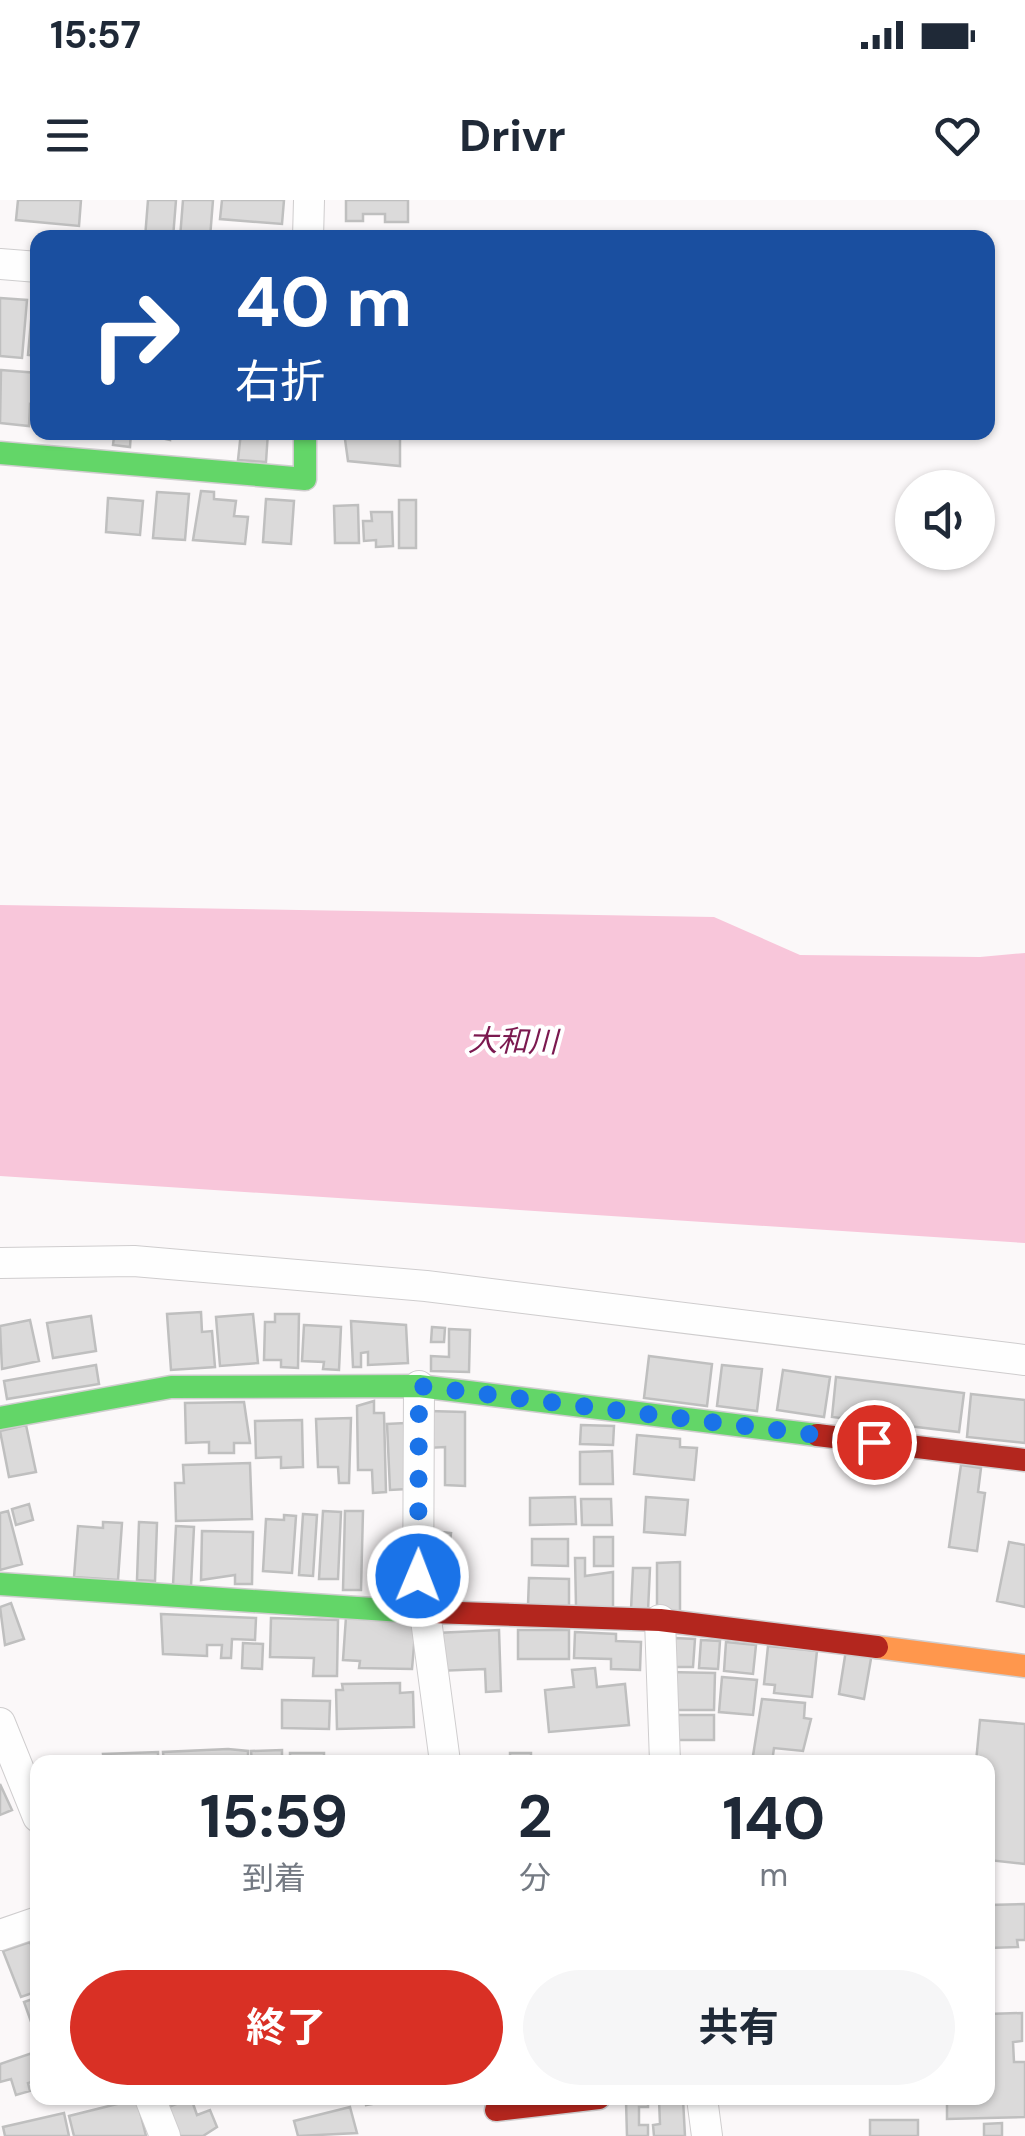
<!DOCTYPE html>
<html lang="ja">
<meta charset="utf-8">
<style>
:root{--surface:#fff;--page:#f6f6f7;--text:#1f2937;--muted:#747a83;--accent:#d93025}
body{margin:0;font-family:"DM Sans","Noto Sans JP",sans-serif;background:var(--page);color:var(--text);height:100vh;display:flex;flex-direction:column;font-size:38px;white-space:nowrap}
*{box-sizing:border-box;margin:0}
p{font-size:32px;color:var(--muted)}
.icon{flex:none;width:55px;height:55px;fill:none;stroke:currentColor;stroke-width:2;stroke-linecap:round;stroke-linejoin:round}
.map{position:relative;flex:1;overflow:hidden}
.drawer{position:absolute;left:30px;top:1555px;width:965px;height:350px;display:flex;flex-direction:column;background:var(--surface);border-radius:20px;box-shadow:0 2px 8px #0004}
.drawer>*{flex:none}
.top-card{position:absolute;left:30px;top:30px;width:965px;height:210px;border-radius:20px;box-shadow:0 2px 8px #0004;background:#1a4fa0;color:#fff;overflow:hidden}
.controls{position:absolute;left:895px;top:270px;display:grid;gap:20px}
.controls a{display:grid;place-items:center;width:100px;height:100px;border-radius:50%;background:var(--surface);box-shadow:0 2px 8px #0004;font-size:50px}
.pin{position:absolute;display:grid;place-items:center;width:85px;height:85px;color:#fff;margin:-42px;border:5px solid #fff;border-radius:50%;box-shadow:0 2px 10px #0007}
.me{position:absolute;width:110px;margin:-55px;rotate:1deg;stroke-linejoin:round;filter:drop-shadow(0 0 8px #0008)}
.turn{display:flex;align-items:center;gap:35px;height:210px;padding:0 40px;font-size:45px}
.turn .icon{width:130px;height:130px;stroke-width:2.5}
.turn b{display:block;font-size:70px;line-height:85px}
.eta{display:flex;justify-content:space-evenly;align-items:center;height:170px;text-align:center}
.eta b{font-size:60px;font-weight:700;line-height:70px}
.cta{display:flex;gap:20px;margin-top:auto;padding:20px 40px}
.cta a{flex:1;height:115px;border-radius:60px;background:var(--accent);color:#fff;font-size:40px;font-weight:700;line-height:115px;text-align:center}
.cta a+a{background:var(--page);color:var(--text)}
.status{display:flex;justify-content:space-between;align-items:center;height:70px;padding:0 50px;background:var(--surface);direction:ltr}
.status svg{height:28px;fill:currentColor}
header{display:flex;justify-content:space-between;align-items:center;height:130px;padding:0 40px;background:var(--surface);font-size:45px;font-weight:700}
.map>svg:first-child{display:block}
.water{fill:#f8c6da}
.building{fill:#dbdada;stroke:#bfbfbf;stroke-width:2.5}
.lines{fill:none;stroke-linecap:round;stroke-linejoin:round}
.street-casing{stroke:#cfcdce;stroke-width:32}
.fast-casing{stroke:#cfcdce;stroke-width:25}
.slow-casing{stroke:#cfcdce;stroke-width:25}
.jam-casing{stroke:#cfcdce;stroke-width:25}
.street{stroke:#fefefe;stroke-width:30}
.fast{stroke:#63d668;stroke-width:22}
.slow{stroke:#ff974d;stroke-width:22}
.jam{stroke:#b3261e;stroke-width:22}
.route{stroke:#1a73e8;stroke-width:18;stroke-dasharray:0 32.4}
.labels{text-anchor:middle;dominant-baseline:central;stroke-width:8;stroke-linejoin:round;paint-order:stroke}
.water-label{font-size:30px;font-style:italic;fill:#7b194f;stroke:#fff}
</style>
<div class="status"><b>15:57</b><svg viewBox="0 0 49 12"><path d="M0 12V9h3v3zM5 12V6h3v6zM10 12V3h3v9zM15 12V0h3v12zM26 1h20v11H26zM47 4h2v5h-2z"/></svg></div>
<header><svg class="icon" aria-label="menu" viewBox="0 0 24 24"><path d="M4 6h16M4 12h16M4 18h16"/></svg>Drivr<svg class="icon" aria-label="heart" viewBox="0 0 24 24"><path d="M12 20l-8-8c-3-5 5-10 8-4 3-6 11-1 8 4z"/></svg></header>
<div class="map">
<svg width="1025" height="1936" viewBox="0 0 1025 1936">
<rect width="100%" height="100%" fill="#fbf8f9"/>
<path class="water" d="M0,705L714,717L800,755L980,757L1025,753V1043L0,976Z"/>
<path class="building" d="M18,0H81L79,26L16,20Z
M148,0H176L173,38H145Z
M183,0H213L210,38H180Z
M222,0H284L282,24L220,19Z
M346,0H408V22H385V14H363V21H346Z
M221,33L274,38H220Z
M0,98L27,100L22,158L0,156Z
M33,99H38V156L28,155Z
M1,170L38,173L37,205L30,204L29,226L0,223Z
M98,232H131L130,247L113,245L114,237Z
M170,232V240L142,234V232Z
M241,232H268L266,262L238,260Z
M344,232H400V266L348,261Z
M201,291L214,292V299L236,301L234,316L248,317L245,344L193,340Z
M157,292L189,294L185,340L153,338Z
M108,298L143,301L140,335L106,332Z
M266,299L294,301L291,344L263,342Z
M399,300H416V348H399Z
M358,305L359,343H335L334,306Z
M371,312H392L393,346L376,347V340L364,341L363,321H372Z
M201,1112L202,1132L212,1131L215,1167L171,1170L167,1114Z
M253,1114L258,1163L220,1166L216,1117Z
M275,1114H299L298,1168L281,1167V1160H264L265,1122H275Z
M91,1116L96,1151L53,1158L47,1123Z
M30,1120L39,1161L2,1169L0,1126Z
M351,1121L406,1125L408,1163L368,1165V1152L361,1153V1167H353Z
M304,1125L341,1127L339,1170L323,1169L324,1162L302,1161Z
M432,1127L445,1128L444,1142H431Z
M449,1129L470,1130L469,1172L431,1171V1156L449,1157Z
M649,1156L712,1164L707,1206L644,1198Z
M96,1165L99,1184L7,1199L4,1181Z
M722,1165L762,1169L757,1211L717,1206Z
M783,1170L830,1177L824,1217L777,1210Z
M836,1177L964,1193L959,1232L832,1217Z
M971,1194L1025,1200V1243L967,1237Z
M374,1201V1213H384L386,1292L373,1293L372,1270H358L357,1206Z
M244,1202L250,1243H234V1253H209V1242L186,1243L185,1203Z
M428,1211L465,1212V1286L445,1285V1247L427,1248Z
M351,1218L349,1283H339L338,1267H318L316,1219Z
M302,1220L303,1267L281,1268V1257L256,1258L255,1221Z
M405,1223L407,1289L390,1290L387,1224Z
M26,1225L36,1272L9,1277L0,1231Z
M581,1225L614,1226L613,1245L580,1244Z
M637,1235L680,1239V1247L697,1248L694,1280L634,1274Z
M612,1251L613,1284H580V1252Z
M250,1263L252,1319L176,1321L175,1283H184L183,1265Z
M961,1265L981,1268L978,1292L985,1293L977,1351L949,1347Z
M575,1297L576,1324L530,1325V1298Z
M646,1297L688,1300L685,1335L644,1332Z
M581,1299H611L612,1325H582Z
M29,1304L33,1320L16,1325L12,1309Z
M8,1311L22,1364L0,1370V1313Z
M323,1311L341,1312L338,1379H319Z
M345,1311H363L361,1390H343Z
M303,1314L317,1315L313,1376L299,1375Z
M284,1315L296,1316L292,1373L263,1371L266,1319L284,1320Z
M103,1322L122,1323L118,1380L74,1377L78,1326L103,1328Z
M139,1322L157,1323L155,1381L137,1380Z
M176,1326L194,1327L191,1386L173,1385Z
M202,1331L253,1332L252,1384H235V1375L201,1380Z
M433,1331L451,1333L449,1351L430,1348Z
M594,1337H613V1366H594Z
M532,1339H568V1366L532,1365Z
M1009,1342L1025,1345V1407L997,1401Z
M575,1358H585V1376L613,1372V1408L576,1406Z
M680,1362V1413L657,1410V1363Z
M633,1368H650L648,1411L631,1410Z
M529,1378L569,1379V1406L528,1405Z
M11,1403L24,1439L5,1445L0,1407Z
M161,1414L256,1418L255,1440L232,1439L231,1458H221L222,1445H207V1456L163,1454Z
M346,1417L416,1422L412,1469L359,1468L360,1461L343,1460Z
M271,1418L338,1420L337,1476H313L314,1458L270,1457Z
M499,1430L501,1491L486,1492L485,1469L437,1471L436,1433Z
M518,1430H569V1459H518Z
M575,1432L616,1434V1441L641,1442L640,1470L611,1469V1459L574,1458Z
M675,1438L695,1439L693,1467H674Z
M701,1440L720,1441L718,1469L699,1468Z
M726,1442L756,1445L753,1474L724,1471Z
M243,1443L263,1444L262,1469L242,1468Z
M768,1446L817,1451L812,1497L774,1493L775,1485L764,1484Z
M846,1450L872,1453L864,1499L839,1494Z
M595,1468L597,1487L625,1484L629,1525L549,1532L545,1490L574,1487L572,1470Z
M668,1472L715,1473L714,1510H668Z
M722,1477L757,1480L753,1515L719,1512Z
M400,1483V1493L413,1492L414,1527L337,1529L336,1490H343L342,1484Z
M762,1499L805,1503L804,1518L811,1519L803,1551L774,1548L772,1562H752Z
M282,1500L330,1501L329,1529L282,1528Z
M668,1515H714V1540H668Z
M980,1520L1025,1524V1664L988,1660V1562H976Z
M228,1549L248,1551V1562H164L163,1552Z
M282,1550V1562H252L251,1551Z
M158,1552V1562H104L103,1554Z
M290,1553H324V1562H290Z
M510,1553H531V1562H510Z
M503,1558V1562H449Z
M0,1584L12,1610L0,1615Z
M1025,1704V1740H1017L1018,1747L988,1748V1705Z
M30,1742L38,1764V1791L21,1797L3,1751Z
M38,1797V1829L34,1830L24,1802Z
M1022,1813V1841L1013,1842L1014,1862H1025V1917L947,1919V1898H988V1814Z
M38,1851V1880L28,1883L30,1891L16,1895L11,1879L0,1882V1864Z
M191,1898L197,1915L210,1910L217,1927L203,1936H177L166,1908Z
M364,1898H395V1900L366,1905Z
M137,1899L146,1936H74L69,1916Z
M683,1899L685,1936H654L653,1925L660,1924L659,1900Z
M648,1900V1907H639V1925H648V1936H627L626,1901Z
M350,1907L357,1933L298,1936L294,1921Z
M64,1913L69,1936H5L3,1927Z
M870,1920H918V1936H870Z
M1002,1923V1936H984V1924Z"/>
<g class="lines">
<g class="street-casing">
<path id="street" d="M308,38L309,0
M0,64L38,67
M0,1063L134,1061L426,1086L1025,1160
M418,1412L419,1186
M425,1412L445,1562
M660,1420L665,1562
M0,1523L38,1617
M0,1735L38,1722
M150,1898L165,1936
M702,1898L707,1936"/>
</g>
<g class="fast-casing">
<path id="fast" d="M0,253L305,279V232
M0,1218L171,1187L419,1186L817,1235
M0,1384L402,1411"/>
</g>
<g class="slow-casing">
<path id="slow" d="M877,1447L1025,1466"/>
</g>
<g class="jam-casing">
<path id="jam" d="M817,1235L1025,1260
M402,1411L660,1420L877,1447
M496,1910L599,1898"/>
</g>
<use href="#street" class="street"/>
<use href="#fast" class="fast"/>
<use href="#slow" class="slow"/>
<use href="#jam" class="jam"/>
</g>
<g class="lines">
<path class="route" d="M418,1376L419,1186L874,1242"/>
</g>
<g class="labels">
<g class="water-label">
<text transform="translate(513 841) rotate(1)">大和川</text>
</g>
</g>
</svg>
<div class="controls">
<a><svg class="icon" aria-label="sound" viewBox="0 0 24 24"><path d="M4 9h4l5-4v14l-5-4H4zM17 9q2 3 0 6"/></svg></a>
</div>
<div class="pin" style="left:874px;top:1242px;background:#d93025"><svg class="icon" aria-label="arrive" viewBox="0 0 24 24"><path d="M6 21V4h12l-3 4 3 4H6"/></svg></div>
<svg class="me" style="left:418px;top:1376px" viewBox="-20 -20 40 40"><circle r="17" fill="#1a73e8" stroke="#fff" stroke-width="3"/><path d="M0-11L8 9 0 5-8 9z" fill="#fff"/></svg>
<div class="top-card">
<div class="turn"><svg class="icon" aria-label="right" viewBox="0 0 24 24"><path d="M7 20v-9h11M14 6l5 5-5 5"/></svg><div><b>40 m</b>右折</div></div>
</div>
<section class="drawer">
<div class="eta">
<div><b>15:59</b><p>到着</p></div>
<div><b>2</b><p>分</p></div>
<div><b>140</b><p>m</p></div>
</div>
<div class="cta"><a>終了</a><a>共有</a></div>
</section>
</div>
